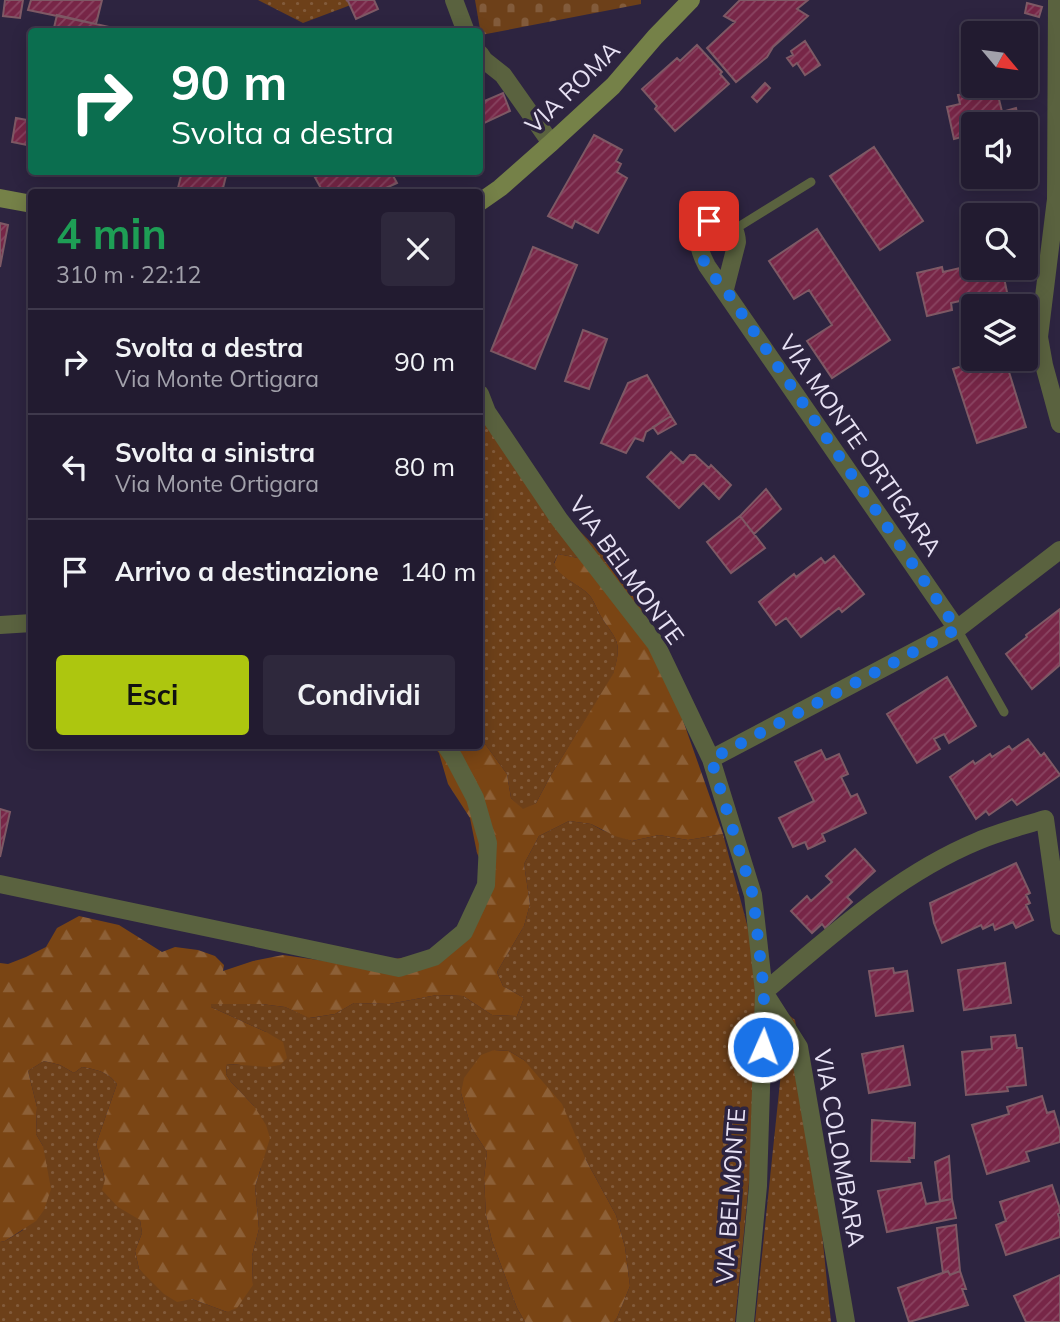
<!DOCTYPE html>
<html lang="it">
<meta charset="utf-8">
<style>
:root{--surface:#221b30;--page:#2e283c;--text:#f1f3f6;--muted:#a2a1ab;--line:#3f394c;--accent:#adc60f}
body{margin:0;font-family:Mulish,sans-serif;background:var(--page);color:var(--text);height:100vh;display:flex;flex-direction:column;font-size:26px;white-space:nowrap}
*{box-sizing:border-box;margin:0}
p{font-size:23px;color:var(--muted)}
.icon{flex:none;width:38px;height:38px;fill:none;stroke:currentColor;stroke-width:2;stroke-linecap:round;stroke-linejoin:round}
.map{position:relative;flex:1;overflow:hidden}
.details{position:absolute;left:28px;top:189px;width:455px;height:560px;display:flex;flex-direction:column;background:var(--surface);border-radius:7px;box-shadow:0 4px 18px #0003,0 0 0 2px var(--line)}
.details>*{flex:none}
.banner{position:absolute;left:28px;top:28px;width:455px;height:147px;border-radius:7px;box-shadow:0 4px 18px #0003,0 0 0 2px var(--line);background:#0b6e4f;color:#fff;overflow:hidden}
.needle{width:46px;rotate:119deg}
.buttons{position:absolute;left:961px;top:21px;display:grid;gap:14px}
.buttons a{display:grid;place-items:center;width:77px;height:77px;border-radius:7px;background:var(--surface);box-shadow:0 4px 18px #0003,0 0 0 2px var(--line);font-size:35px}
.pin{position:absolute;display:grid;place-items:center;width:60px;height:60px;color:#fff;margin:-30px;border-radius:14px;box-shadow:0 4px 10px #0006}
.me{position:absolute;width:77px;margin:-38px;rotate:2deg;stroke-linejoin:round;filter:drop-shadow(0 0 5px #0008)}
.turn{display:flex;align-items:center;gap:24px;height:147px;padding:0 28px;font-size:32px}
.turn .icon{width:91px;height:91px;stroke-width:2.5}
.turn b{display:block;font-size:49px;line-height:60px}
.round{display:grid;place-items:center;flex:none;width:74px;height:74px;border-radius:7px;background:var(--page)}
.summary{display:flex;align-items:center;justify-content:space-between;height:119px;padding:0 28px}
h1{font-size:42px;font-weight:700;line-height:52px;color:#1e9e55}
.cta{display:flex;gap:14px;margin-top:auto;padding:14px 28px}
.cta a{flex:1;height:80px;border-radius:7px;background:var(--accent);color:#111;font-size:28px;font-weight:700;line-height:80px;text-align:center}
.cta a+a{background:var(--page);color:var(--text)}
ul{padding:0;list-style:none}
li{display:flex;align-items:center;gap:21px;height:105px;padding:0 28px;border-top:2px solid var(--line)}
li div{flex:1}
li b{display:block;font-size:26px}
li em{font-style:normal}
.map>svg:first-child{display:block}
.grass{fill:url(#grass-dots)}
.forest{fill:url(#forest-firs)}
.cemetery{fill:url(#cemetery-stones)}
.building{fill:url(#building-hatch);stroke:#7e5965;stroke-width:2}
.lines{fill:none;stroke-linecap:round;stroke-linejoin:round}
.lane{stroke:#5a623f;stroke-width:9}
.street{stroke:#5a623f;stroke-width:18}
.secondary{stroke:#758148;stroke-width:18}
.route{stroke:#1a73e8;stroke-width:12;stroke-dasharray:0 21.6}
.labels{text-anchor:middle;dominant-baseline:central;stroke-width:7;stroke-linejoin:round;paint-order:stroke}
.street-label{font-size:24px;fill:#e7e1f4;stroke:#2d2440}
</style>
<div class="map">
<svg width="1060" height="1322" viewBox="0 0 1060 1322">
<defs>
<pattern id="grass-dots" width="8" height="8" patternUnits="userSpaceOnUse" patternTransform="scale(1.75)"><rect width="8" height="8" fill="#6d4019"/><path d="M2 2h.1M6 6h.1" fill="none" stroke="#825b3b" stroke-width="1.8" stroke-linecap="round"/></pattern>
<pattern id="forest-firs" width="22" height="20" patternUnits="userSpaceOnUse" patternTransform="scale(1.75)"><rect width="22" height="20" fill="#7a4514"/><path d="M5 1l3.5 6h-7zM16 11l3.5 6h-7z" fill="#8d6037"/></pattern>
<pattern id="cemetery-stones" width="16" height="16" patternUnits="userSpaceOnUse" patternTransform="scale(1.75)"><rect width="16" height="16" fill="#6d4019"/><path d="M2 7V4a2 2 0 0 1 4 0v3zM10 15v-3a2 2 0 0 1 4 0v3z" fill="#825b3b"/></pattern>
<pattern id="building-hatch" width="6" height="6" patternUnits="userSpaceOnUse" patternTransform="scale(1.75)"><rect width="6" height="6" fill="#772647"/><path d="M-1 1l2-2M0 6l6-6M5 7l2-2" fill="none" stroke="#8a4562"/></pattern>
</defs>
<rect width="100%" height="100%" fill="#2d2440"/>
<path class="grass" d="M258,0H364L303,23Z
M480,411L524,474L613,565L558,554L554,563C562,581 579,583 590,596C594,601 597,609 600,615C617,642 623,640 613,675L551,775L536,803L523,810L511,798L507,774L480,737Z
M569,821L591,824L602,830L632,841L659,835L688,840L723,834L756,958L761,1063L735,1322H614L617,1318L630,1286L625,1247L616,1215L586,1160L524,1060L509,1051L494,1050L461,1093L471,1127L487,1152L484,1178L486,1215L492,1241L517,1308L525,1322H0V1242L5,1241L23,1230L43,1146L36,1134L37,1107L28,1071L44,1061L60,1065L74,1073L82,1067C97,1070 107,1071 117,1084L96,1144L105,1180L140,1220L142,1233L135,1251L139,1269L150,1278L192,1299L227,1312L253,1284L252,1256L259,1229L255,1187L261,1168L254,1106L231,1082L226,1074L227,1064L240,1065L266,1032L211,1007V1004H261L285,1007L310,1018L335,1014L354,1003L389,1004L437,995L463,996L492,1015L517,1016L524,998L503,986L497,972L524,926L530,904L524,864L539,836Z
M780,1008L795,1020L808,1094L831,1322H755L782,1063Z"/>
<path class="forest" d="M558,554L613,565L647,618L723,834L688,840L659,835L632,841L615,836L591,824L569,821L539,836L524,864L530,904L524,926L497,972L503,986L524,998L517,1016L492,1015L463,996L437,995L389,1004L354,1003L335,1014L309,1018L285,1007L261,1004H211V1007L266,1032L283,1042L287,1058L280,1065L268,1067L227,1064L226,1074L231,1082L254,1106L266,1125L270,1138L255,1187L259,1229L252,1256L253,1285L237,1308L227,1312L192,1299L177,1302L164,1294L139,1269L135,1251L142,1233L140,1220L118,1207L102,1190L105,1180L96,1144L117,1084C107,1071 97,1070 82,1067L74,1073L60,1065L44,1061L28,1071L37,1107L36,1134L43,1146L51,1189L44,1210L36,1221L5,1241L0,1242V963L8,964L26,957L46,947L57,928L79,916L119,925L162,952L175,947L198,950L215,956L224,965L223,971L253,961L283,955L332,962L395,959L421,955L450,944L485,871L477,853L470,818L448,784L439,753L433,746H480V737L507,774L511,798L523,809L536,803L551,775L613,674C623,640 617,642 600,615C597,609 594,601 590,596C579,583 562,581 554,564Z
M494,1050L509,1051L524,1060L562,1104L586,1160L616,1215L625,1247L630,1286L617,1318L614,1322H525L517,1308L492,1241L486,1215L484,1178L487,1152L471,1127L461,1093L464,1078L481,1055Z"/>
<path class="cemetery" d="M475,0H641V4L481,35Z"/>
<path class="building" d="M5,0H23L20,18L3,16Z
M31,0H102L96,24L28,10Z
M346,0H374L378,9L356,19L348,1Z
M740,0H808L797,9L808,16L773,47L767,57L736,82L707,48L735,22L724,16Z
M1027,3L1042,7L1039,17L1025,13Z
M57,15L109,27L108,32H53Z
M805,41L820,65L805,75L797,63L793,66L787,58L793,55L791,51Z
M697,45L722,72L720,74L729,84L675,131L655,109L657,106L642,89L677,58L680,61Z
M765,83L770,88L757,102L752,97Z
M996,87L1005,124H973V134L954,139L947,107L960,104L958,95Z
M503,93L510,111L480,125V103Z
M32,96V146L12,142L16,118L27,120Z
M1016,108L1019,124H1005L1002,112Z
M594,135L622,150L616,161L621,164L617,172L627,178L598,233L575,221L572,228L548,216Z
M874,147L923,221L880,250L830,176Z
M182,172H227L222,192H177Z
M312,172H391L397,183L377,192H323Z
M0,223L8,225L0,267Z
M817,229L890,340L832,378L807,341L832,325L809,290L794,299L769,261Z
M533,247L577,265L535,369L491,351Z
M973,265V268H1002L1008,297L983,303L982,296L951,303L952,310L927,316L917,273L942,267L943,272Z
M583,330L607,339L589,389L565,381Z
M984,359H1005L1026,427L977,443L953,369Z
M647,375L671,416L646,432L643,441L635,438L626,453L601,443L628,383Z
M671,416L676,424L658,434L653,427Z
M671,452L683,463L690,455H695L709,468L711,465L731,485L719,499L703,483L679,508L647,477Z
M766,489L781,509L754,534L740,516Z
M740,516L765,548L731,573L707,542Z
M834,556L864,594L842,612L839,608L801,637L786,618L776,625L759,602L794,574L796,577L821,558L825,563Z
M1060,609V665L1032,689L1006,654L1027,637L1026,635Z
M947,677L976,726L949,743L944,734L934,739L940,749L917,763L887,714Z
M1028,739L1041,756L1044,753L1060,775L1017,805L1012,799L989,815L986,811L976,819L950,777L973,761L975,764L990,754L992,757L1009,746L1012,750Z
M821,750L826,760L839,754L848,774L841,777L851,797L857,794L866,813L822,834L825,841L808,849L805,842L793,847L779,818L814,801L795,762Z
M0,809L10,812L0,857Z
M855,849L875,871L847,897L852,902L825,928L822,924L812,933L791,911L807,896L811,901L832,882L826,876Z
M1016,863L1030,893L1026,895L1030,903L1026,905L1033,920L1016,928L1013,922L995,930L993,924L983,929L981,925L942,943L934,923L930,903Z
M1005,963L1011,1003L964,1010L958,970Z
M893,968L894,973L907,971L913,1011L876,1016L869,971Z
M1015,1035L1017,1048H1022L1026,1085L1007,1087L1008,1091L966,1095L962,1052L992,1049L991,1037Z
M903,1046L910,1085L869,1093L862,1054Z
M1042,1096L1047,1113L1054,1111L1060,1131V1142L1026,1152L1029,1161L987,1174L972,1125L1009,1114L1007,1107Z
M872,1120L915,1123L914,1158H909L910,1162L871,1161Z
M949,1156L952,1199L940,1201L935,1162Z
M921,1183L926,1204L952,1199L956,1218L887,1232L878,1191Z
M1052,1185L1060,1209V1213L1058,1214L1060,1221V1237L1006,1255L996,1225L1006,1221L1000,1202Z
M956,1225L960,1271L950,1275L948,1271L943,1273L937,1228Z
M948,1271L950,1275L960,1271L966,1289H962L968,1305L909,1322L898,1288Z
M1060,1275V1322H1026L1014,1296Z"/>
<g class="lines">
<path class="lane" d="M735,229L811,182
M957,629L1004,712"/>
<path class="street" d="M454,0L466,32
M1057,0L1056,199L1039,337L1044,365L1060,424
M480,54L484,60L503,75L551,143
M725,289L737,242C736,223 726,222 709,221C694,236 698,249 707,266L957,629
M480,394L487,412L559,519L656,644L711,759L753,895L764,992L758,1186L745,1322
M0,625L32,623
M711,759L957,629L1060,550
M0,884L399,968L434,957L464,932L486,885L488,843L475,798L454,758L446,746
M846,1322L799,1047L764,992C831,936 896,875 978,841C999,832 1023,826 1045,819L1060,926"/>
<path class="secondary" d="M0,198L32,204
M480,202L500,188L551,143L613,86L655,37L691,0"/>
</g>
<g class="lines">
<path class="route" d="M709,221C687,243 707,270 724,288C730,295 734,303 740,311L957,629L711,759L753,895L764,992L763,1047"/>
</g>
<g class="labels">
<g class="street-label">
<text transform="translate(572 87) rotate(-44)">VIA ROMA</text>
<text transform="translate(861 445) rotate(55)">VIA MONTE ORTIGARA</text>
<text transform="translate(627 570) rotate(54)">VIA BELMONTE</text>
<text transform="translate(840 1148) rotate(80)">VIA COLOMBARA</text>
<text transform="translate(730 1196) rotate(-86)">VIA BELMONTE</text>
</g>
</g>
</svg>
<div class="buttons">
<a><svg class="needle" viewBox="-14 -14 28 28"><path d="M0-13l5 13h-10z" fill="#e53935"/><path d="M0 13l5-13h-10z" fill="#a2a1ab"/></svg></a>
<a><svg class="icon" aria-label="sound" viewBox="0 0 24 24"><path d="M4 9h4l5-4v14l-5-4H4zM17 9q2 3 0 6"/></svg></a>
<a><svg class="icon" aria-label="search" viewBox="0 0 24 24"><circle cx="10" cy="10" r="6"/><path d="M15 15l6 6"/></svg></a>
<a><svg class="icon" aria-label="layers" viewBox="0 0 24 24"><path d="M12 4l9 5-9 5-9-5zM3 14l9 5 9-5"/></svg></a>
</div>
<div class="pin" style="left:709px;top:221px;background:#d93025"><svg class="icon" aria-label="arrive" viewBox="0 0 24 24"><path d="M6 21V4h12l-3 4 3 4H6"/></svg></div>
<svg class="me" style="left:763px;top:1047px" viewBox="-20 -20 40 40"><circle r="17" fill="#1a73e8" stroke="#fff" stroke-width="3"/><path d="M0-11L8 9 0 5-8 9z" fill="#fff"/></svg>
<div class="banner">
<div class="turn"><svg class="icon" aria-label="right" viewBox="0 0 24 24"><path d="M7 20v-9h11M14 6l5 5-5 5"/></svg><div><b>90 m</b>Svolta a destra</div></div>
</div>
<section class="details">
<div class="summary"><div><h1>4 min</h1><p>310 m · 22:12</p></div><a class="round"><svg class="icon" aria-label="close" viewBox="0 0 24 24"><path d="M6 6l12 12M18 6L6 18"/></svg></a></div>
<ul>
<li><svg class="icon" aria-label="right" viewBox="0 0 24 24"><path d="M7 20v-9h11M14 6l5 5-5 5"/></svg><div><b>Svolta a destra</b><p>Via Monte Ortigara</p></div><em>90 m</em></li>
<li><svg class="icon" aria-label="left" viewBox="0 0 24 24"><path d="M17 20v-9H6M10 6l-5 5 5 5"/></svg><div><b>Svolta a sinistra</b><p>Via Monte Ortigara</p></div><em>80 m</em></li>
<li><svg class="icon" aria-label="arrive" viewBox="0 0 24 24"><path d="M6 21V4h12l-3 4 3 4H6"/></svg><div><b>Arrivo a destinazione</b></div><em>140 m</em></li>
</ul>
<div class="cta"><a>Esci</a><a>Condividi</a></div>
</section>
</div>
